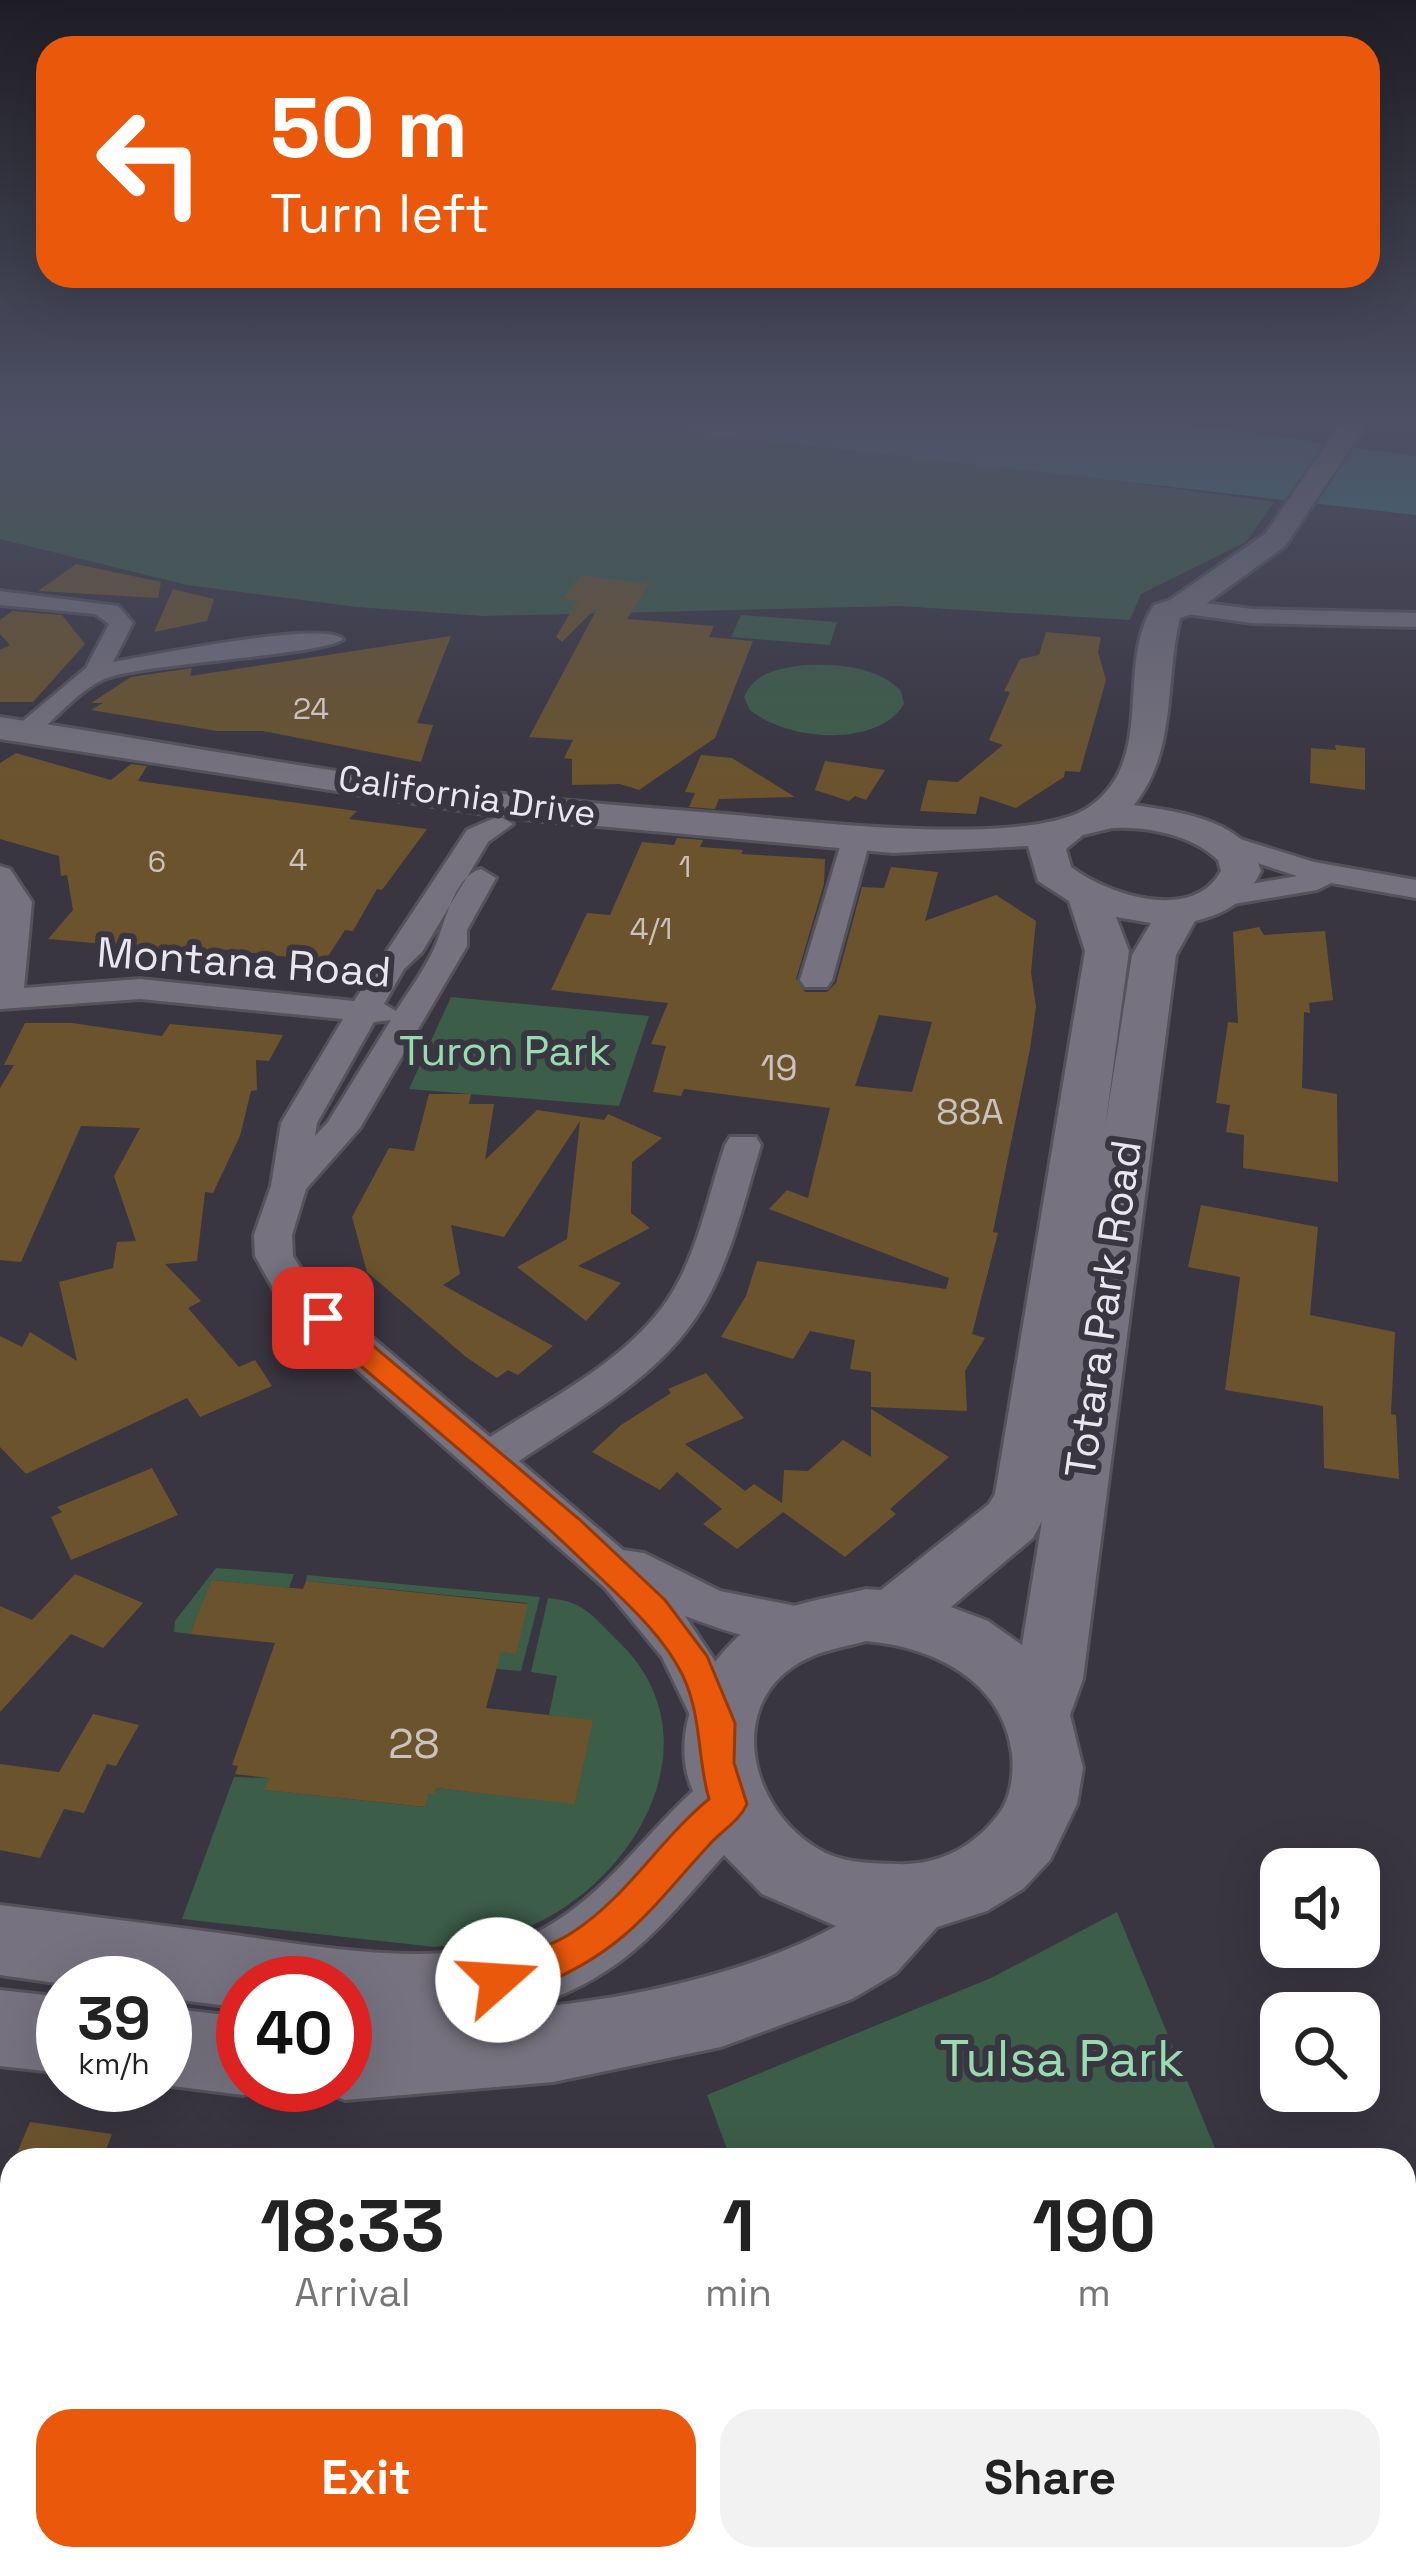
<!DOCTYPE html>
<style>
:root{--surface:#fff;--page:#f2f2f2;--text:#222;--muted:#767676;--accent:#ea580c}
body{margin:0;font-family:"Space Grotesk",sans-serif;background:var(--page);color:var(--text);height:100vh;display:flex;flex-direction:column;font-size:45px;white-space:nowrap}
*{box-sizing:border-box;margin:0}
p{font-size:39px;color:var(--muted)}
.icon{flex:none;width:66px;height:66px;fill:none;stroke:currentColor;stroke-width:2;stroke-linecap:round;stroke-linejoin:round}
.map{position:relative;flex:1;overflow:hidden}
.sheet{position:absolute;left:0px;top:2148px;width:1416px;height:423px;display:flex;flex-direction:column;background:var(--surface);border-radius:36px 36px 0 0;box-shadow:0 12px 48px #0002}
.sheet>*{flex:none}
.top-card{position:absolute;left:36px;top:36px;width:1344px;height:252px;border-radius:36px;box-shadow:0 12px 48px #0002;background:#ea580c;color:#fff;overflow:hidden}
.tools{position:absolute;left:1260px;top:1848px;display:grid;gap:24px}
.tools a{display:grid;place-items:center;width:120px;height:120px;border-radius:24px;background:var(--surface);box-shadow:0 12px 48px #0002;font-size:60px}
.speed{position:absolute;left:36px;top:1956px;display:flex;gap:24px;font-size:60px;font-weight:700;text-align:center}
.speed>*{display:grid;place-content:center;width:156px;height:156px;border-radius:50%;background:var(--surface);box-shadow:0 12px 48px #0002;line-height:1}
.speed small{font-size:30px;font-weight:400}
.speed .limit{border:18px solid #d22;background:#fff;color:#111}
.pin{position:absolute;display:grid;place-items:center;width:102px;height:102px;color:#fff;margin:-51px;border-radius:24px;box-shadow:0 6px 18px #0006}
.me{position:absolute;width:132px;margin:-66px;rotate:71deg;stroke-linejoin:round;filter:drop-shadow(0 0 9px #0008)}
.turn{display:flex;align-items:center;gap:42px;height:252px;padding:0 36px;font-size:54px}
.turn .icon{width:156px;height:156px;stroke-width:2.5}
.turn b{display:block;font-size:84px;line-height:102px}
.eta{display:flex;justify-content:space-evenly;align-items:center;height:204px;text-align:center}
.eta b{font-size:72px;font-weight:700;line-height:84px}
.button{display:flex;gap:24px;margin-top:auto;padding:24px 36px}
.button a{flex:1;height:138px;border-radius:36px;background:var(--accent);color:#fff;font-size:48px;font-weight:700;line-height:138px;text-align:center}
.button a+a{background:var(--page);color:var(--text)}
.map>svg:first-child{display:block}
.green{fill:#3c5d48}
.water{fill:#397778}
.building{fill:#6b542d;fill-rule:evenodd}
.lines{fill:none;stroke-linecap:round;stroke-linejoin:round}
.street-casing{stroke:#54525b;stroke-width:6}
.secondary-casing{stroke:#54525b;stroke-width:6}
.street{fill:#76727f;fill-rule:evenodd}
.secondary{fill:#76727f;fill-rule:evenodd}
.route{fill:#ea580c;stroke:#983908;stroke-width:3}
.labels{text-anchor:middle;dominant-baseline:central;stroke-width:12;stroke-linejoin:round;paint-order:stroke}
.far-number-label{font-size:30px;fill:#cac2be}
.far-street-label{font-size:36px;fill:#e9e7ee;stroke:#393541}
.number-label{font-size:36px;fill:#cac2be}
.street-label{font-size:42px;fill:#e9e7ee;stroke:#393541}
.park-label{font-size:42px;fill:#97dcaf;stroke:#393541}
.near-number-label{font-size:42px;fill:#cac2be}
.near-park-label{font-size:51px;fill:#97dcaf;stroke:#393541}
</style>
<div class="map">
<svg width="1416" height="2570" viewBox="0 0 1416 2570">
<rect width="100%" height="100%" fill="#393541"/>
<path class="green" d="M0,419H611L928,455L1274,502L1246,542L1141,594L1130,620L898,606L484,616L357,607L187,585L0,539Z
M741,615L837,622L830,645L731,637Z
M805,665C839,664 876,666 901,691L904,704C877,749 786,740 750,710L744,697C754,672 781,668 805,665Z
M451,997L649,1016L619,1106L409,1089Z
M216,1568L294,1574L289,1588L213,1580L190,1634L174,1632L175,1621Z
M307,1575L540,1597L521,1671L497,1669L486,1651L516,1653L527,1603L306,1581Z
M548,1598C583,1601 592,1615 616,1639C715,1731 645,1867 543,1920C510,1938 472,1942 435,1947L182,1919L234,1777L269,1778L266,1790L424,1807L429,1793H435L436,1788L575,1803L592,1721L549,1715L557,1676L531,1672Z
M1117,1912L1220,2160H731L707,2095L991,1978Z
M462,2559H1237L1236,2570H458Z"/>
<path class="water" d="M580,419H1149L1416,456V515Z"/>
<path class="building" d="M76,564L161,582L158,598L38,591Z
M580,575L649,584L627,619L714,626L709,637L753,641L715,738L639,790L620,784L572,785V759L564,758L573,740L529,737L599,605L562,642L556,637L578,600L563,599Z
M173,589L214,599L207,621L154,632Z
M12,611L62,615L85,644L33,702H0V650L10,645L0,634V620Z
M1046,632L1101,637L1098,652L1106,680L1080,772L1065,771L1064,777L1016,808L980,796L976,814L920,811L928,780L958,782L1003,745L989,740L1010,692L1004,691L1020,659L1039,655Z
M451,636L417,723L433,725L421,762L263,731H217L91,710L103,703H91L131,677L192,668L190,676Z
M1335,745L1365,748V790L1310,783L1311,748L1336,750Z
M16,753L111,780L131,764L147,766L138,781L357,811L349,819L427,829L382,890L377,889L353,931L345,930L325,961L218,949L211,959L111,952L116,945L48,939L73,910L67,875L61,876L59,856L0,839V763Z
M701,755L732,758L795,797L719,799L715,809L689,807L695,793L685,792Z
M825,761L885,770L866,800L855,796L849,801L815,790Z
M677,838L703,840L700,847L743,850L741,854L825,859L824,884L796,979L805,992H827L836,983L862,887L884,888L891,867L938,872L925,921L996,895L1036,921L1031,972L1036,1007L1030,1049L993,1232L998,1233L972,1334L985,1338L965,1371L967,1411L871,1407V1372L850,1369L855,1340L810,1331L793,1359L721,1337L746,1296L757,1261L946,1289L949,1278L769,1209L787,1190L808,1198L830,1108L684,1089L681,1096L653,1092L666,1046L651,1044L668,1003L551,990L587,913L610,915L642,842L674,845ZM879,1015L932,1022L912,1092L855,1086Z
M1259,927L1264,935L1325,931L1333,1000L1309,1003L1310,1013L1304,1012L1302,1088L1337,1094L1338,1182L1243,1168L1244,1135L1226,1132L1230,1105L1216,1103L1228,1022L1238,1023L1233,932Z
M25,1023H72L162,1036L170,1024L283,1035L269,1061L256,1060L257,1090L251,1091L240,1136L213,1193L205,1192L197,1261L165,1264L201,1301L188,1308L239,1367L255,1360L272,1386L200,1417L187,1398L26,1474L0,1447V1336L22,1347L30,1332L77,1361L59,1282L113,1268L117,1242L136,1241L114,1176L140,1128L81,1126L21,1262L0,1260V1088L14,1065H4Z
M429,1094H471L469,1104H494L485,1160L537,1110L604,1120L608,1114L662,1138L632,1162L631,1213L650,1228L578,1266L621,1283L586,1321L517,1267L567,1239L580,1121L504,1237L451,1225L460,1274L443,1285L553,1346L518,1375L508,1370L497,1378L466,1357L367,1272L352,1217L389,1148L414,1151Z
M1201,1205L1318,1227L1310,1315L1395,1332L1391,1414L1396,1415L1399,1479L1324,1468L1323,1406L1225,1390L1240,1277L1188,1267Z
M706,1373L744,1418L685,1444L745,1491L754,1484L782,1503L784,1470L808,1471L843,1440L871,1457V1409L949,1457L890,1509L896,1514L845,1557L783,1512L737,1549L703,1524L722,1509L677,1472L660,1490L592,1452L621,1425L671,1393L668,1389Z
M152,1468L178,1515L71,1560L51,1517L62,1512L57,1507Z
M75,1574L143,1603L103,1648L71,1634L0,1712V1606L32,1620Z
M212,1580L303,1589L306,1581L528,1604L516,1654L501,1652L486,1708L593,1720L575,1804L436,1788L435,1794L429,1793L425,1807L265,1790L269,1778L235,1774L238,1766L232,1765L275,1643L190,1634Z
M93,1714L139,1725L116,1766L107,1764L84,1813L64,1809L40,1858L0,1850V1764L59,1772Z
M30,2122L112,2134L102,2160H14Z"/>
<g class="lines">
<g class="street-casing">
<path id="street" d="M0,591L118,606L133,623L113,662C150,656 322,620 343,639C325,655 148,663 107,678C82,687 55,719 35,736H17L13,731L17,726L86,668L109,624L95,614L0,605Z
M1181,600L1252,609L1416,613V627L1252,623L1173,612L1170,607Z
M499,816L513,824L488,842L422,952L404,969L384,1004L396,1011C408,992 423,972 433,951C444,930 452,876 481,869L496,878L467,930V946L360,1128L306,1189L292,1235L293,1256L311,1286L490,1437C548,1400 618,1365 661,1309C696,1264 707,1199 725,1145L730,1137H756L761,1145C745,1197 733,1253 706,1301C665,1375 586,1416 519,1461L623,1550L644,1553L720,1591L826,1612L833,1625L826,1638C782,1653 726,1631 685,1616L719,1667L743,1723L735,1738L718,1744L701,1738L662,1657L605,1588L282,1304L255,1256L254,1235L271,1186L281,1123L343,1019L140,999L0,1009V866L10,869L32,902L24,988L140,979L354,1001L467,830ZM391,1020L328,1122L315,1136L317,1123L374,1022Z
M857,828L871,837L832,980L827,987H805L800,980L843,837Z
M1221,833L1314,862L1416,880V898L1331,883L1317,890L1222,906L1211,903L1207,897L1211,891L1297,876L1211,848L1207,842Z"/>
</g>
<g class="secondary-casing">
<path id="secondary" d="M1344,419H1370L1285,546L1192,614L1180,618C1164,683 1178,749 1134,805C1179,812 1248,820 1261,871C1246,901 1228,913 1195,921L1176,955L1083,1679L1070,1715L1083,1768L1077,1804L1050,1860L1023,1889L987,1911L937,1927L896,1973L852,1999L721,2047L553,2082L345,2100L317,2089L315,2085H345V1983H243V2008L165,1998V1983L63,1984L0,1975V1905C73,1914 146,1923 219,1933C314,1945 456,1976 545,1928C605,1894 643,1837 693,1791C665,1729 709,1647 766,1617C795,1602 834,1597 866,1589L881,1590L989,1504L995,1494L1085,951L1069,901L1038,881L1028,846L893,853L511,818L0,739V717C170,743 341,775 512,795C590,804 669,809 747,816C820,823 1031,847 1089,807C1158,759 1114,666 1154,605L1170,600L1265,534ZM1112,828C1147,826 1192,835 1218,860L1221,871C1193,923 1108,895 1071,867L1066,849L1083,835ZM1116,917L1151,923L1132,955L1105,1128L1129,951ZM1042,1521L1022,1645L988,1621L951,1607L1033,1538ZM866,1641C933,1647 1003,1680 1012,1754C1014,1774 1011,1799 998,1815C972,1849 936,1866 895,1864C866,1863 840,1863 815,1847C745,1803 724,1693 813,1656C829,1649 849,1646 866,1641ZM724,1855L762,1894L836,1926C752,1973 624,2000 528,2008C627,1974 658,1929 724,1855Z
M0,1990L63,1997V2073L0,2066Z
M165,2008L243,2017V2085H267L243,2095L164,2085Z"/>
</g>
<use href="#street" class="street"/>
<use href="#secondary" class="secondary"/>
</g>
<linearGradient id="sky" x2="0" y2="1"><stop stop-color="#1f1d24"/><stop offset="0.54" stop-color="#4e5165"/><stop offset="1" stop-color="#4e5165" stop-opacity="0"/></linearGradient>
<rect width="1416" height="779" fill="url(#sky)"/>
<path class="route" d="M323,1309L333,1312L579,1519L665,1600L707,1656L735,1723L734,1763L747,1804C739,1822 721,1831 709,1845C651,1908 628,1947 546,1983C526,1992 505,2001 484,1993L478,1980L484,1967C514,1955 546,1950 573,1932C627,1897 660,1839 709,1799C697,1757 702,1717 683,1676C662,1633 622,1599 588,1566C501,1481 405,1405 313,1325L309,1318Z"/>
<g class="labels">
<g class="far-number-label">
<text x="311" y="708">24</text>
<text x="298" y="859">4</text>
<text x="157" y="861">6</text>
<text x="685" y="866">1</text>
<text x="651" y="928">4/1</text>
</g>
<g class="far-street-label">
<text transform="translate(467 796) rotate(8)">California Drive</text>
</g>
<g class="number-label">
<text x="779" y="1068">19</text>
<text x="970" y="1112">88A</text>
</g>
<g class="street-label">
<text transform="translate(244 962) rotate(4)">Montana Road</text>
<text transform="translate(1103 1309) rotate(-82)">Totara Park Road</text>
</g>
<g class="park-label">
<text x="505" y="1050">Turon Park</text>
</g>
<g class="near-number-label">
<text x="414" y="1743">28</text>
</g>
<g class="near-park-label">
<text x="1062" y="2058">Tulsa Park</text>
</g>
</g>
</svg>
<div class="tools">
<a><svg class="icon" aria-label="sound" viewBox="0 0 24 24"><path d="M4 9h4l5-4v14l-5-4H4zM17 9q2 3 0 6"/></svg></a>
<a><svg class="icon" aria-label="search" viewBox="0 0 24 24"><circle cx="10" cy="10" r="6"/><path d="M15 15l6 6"/></svg></a>
</div>
<div class="speed"><div>39<small>km/h</small></div><div class="limit">40</div></div>
<div class="pin" style="left:323px;top:1318px;background:#d93025"><svg class="icon" aria-label="arrive" viewBox="0 0 24 24"><path d="M6 21V4h12l-3 4 3 4H6"/></svg></div>
<svg class="me" style="left:498px;top:1980px" viewBox="-20 -20 40 40"><circle r="19" fill="#fff"/><path d="M0-13L10 11 0 6-10 11z" fill="#ea580c"/></svg>
<div class="top-card">
<div class="turn"><svg class="icon" aria-label="left" viewBox="0 0 24 24"><path d="M17 20v-9H6M10 6l-5 5 5 5"/></svg><div><b>50 m</b>Turn left</div></div>
</div>
<section class="sheet">
<div class="eta">
<div><b>18:33</b><p>Arrival</p></div>
<div><b>1</b><p>min</p></div>
<div><b>190</b><p>m</p></div>
</div>
<div class="button"><a>Exit</a><a>Share</a></div>
</section>
</div>
